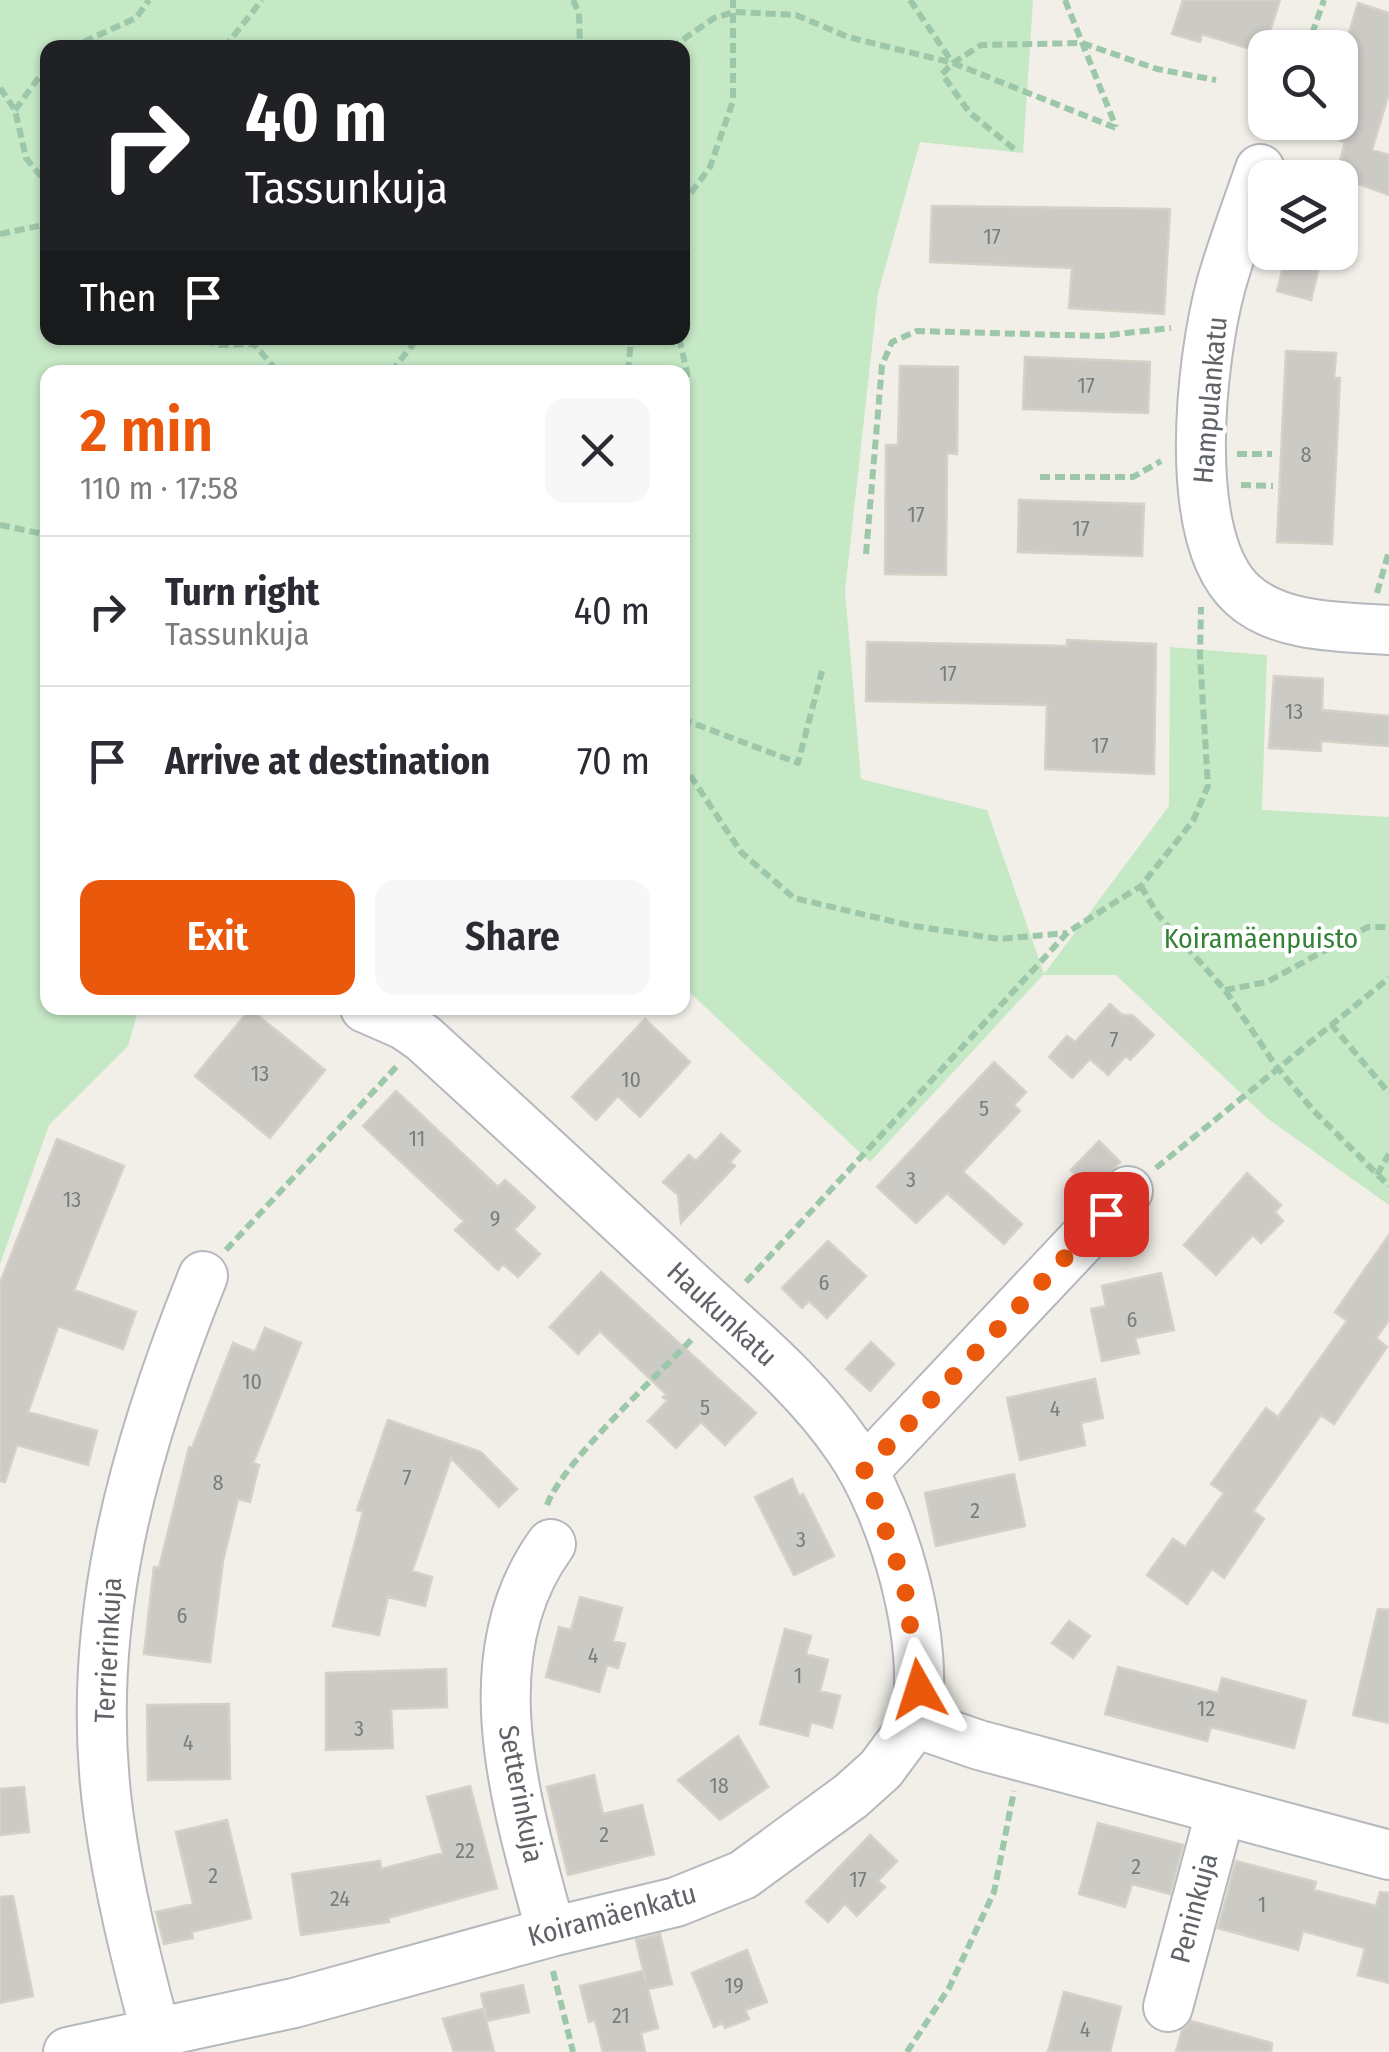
<!DOCTYPE html>
<meta charset="utf-8">
<style>
:root{--surface:#fff;--page:#f7f7f7;--text:#2b2b33;--muted:#7c7c81;--line:#e1e1e2;--accent:#ea580c}
body{margin:0;font-family:"Fira Sans Condensed",sans-serif;background:var(--page);color:var(--text);height:100vh;display:flex;flex-direction:column;font-size:38px;white-space:nowrap}
*{box-sizing:border-box;margin:0}
p{font-size:32px;color:var(--muted)}
.icon{flex:none;width:55px;height:55px;fill:none;stroke:currentColor;stroke-width:2;stroke-linecap:round;stroke-linejoin:round}
.map{position:relative;flex:1;overflow:hidden}
.panel{position:absolute;left:40px;top:365px;width:650px;height:650px;display:flex;flex-direction:column;background:var(--surface);border-radius:20px;box-shadow:0 2px 8px #0004}
.panel>*{flex:none}
.guide{position:absolute;left:40px;top:40px;width:650px;height:305px;border-radius:20px;box-shadow:0 2px 8px #0004;background:#202124;color:#fff;overflow:hidden}
.buttons{position:absolute;left:1248px;top:30px;display:grid;gap:20px}
.buttons a{display:grid;place-items:center;width:110px;height:110px;border-radius:20px;background:var(--surface);box-shadow:0 2px 8px #0004;font-size:50px}
.pin{position:absolute;display:grid;place-items:center;width:85px;height:85px;color:#fff;margin:-42px;border-radius:20px;box-shadow:0 5px 15px #0006}
.me{position:absolute;width:110px;margin:-55px;rotate:354deg;stroke-linejoin:round;filter:drop-shadow(0 0 8px #0008)}
.turn{display:flex;align-items:center;gap:35px;height:210px;padding:0 40px;font-size:45px}
.turn .icon{width:130px;height:130px;stroke-width:2.5}
.turn b{display:block;font-size:70px;line-height:85px}
.then{display:flex;align-items:center;height:95px;padding:0 40px;background:#0003;gap:20px;font-size:38px}
.round{display:grid;place-items:center;flex:none;width:105px;height:105px;border-radius:20px;background:var(--page)}
.summary{display:flex;align-items:center;justify-content:space-between;height:170px;padding:0 40px}
h1{font-size:60px;font-weight:600;line-height:75px;color:var(--accent)}
.action{display:flex;gap:20px;margin-top:auto;padding:20px 40px}
.action a{flex:1;height:115px;border-radius:20px;background:var(--accent);color:#fff;font-size:40px;font-weight:600;line-height:115px;text-align:center}
.action a+a{background:var(--page);color:var(--text)}
ul{padding:0;list-style:none}
li{display:flex;align-items:center;gap:30px;height:150px;padding:0 40px;border-top:2px solid var(--line)}
li div{flex:1}
li b{display:block;font-size:38px}
li em{font-style:normal}
.map>svg:first-child{display:block}
.green{fill:#c5e8c5;fill-rule:evenodd}
.building{fill:#cccac5;stroke:#d6d1c6;stroke-width:2.5}
.lines{fill:none;stroke-linecap:round;stroke-linejoin:round}
.minor-casing{stroke:#b5b8bc;stroke-width:52}
.path{stroke:#9cc7a9;stroke-width:6;stroke-dasharray:10 5;stroke-linecap:butt}
.minor{stroke:#fff;stroke-width:48}
.route{stroke:#ea580c;stroke-width:18;stroke-dasharray:0 32.4}
.labels{text-anchor:middle;dominant-baseline:central;stroke-width:8;stroke-linejoin:round;paint-order:stroke}
.number-label{font-size:22px;fill:#7a7d7f}
.street-label{font-size:28px;fill:#5f6368;stroke:#fff}
.park-label{font-size:28px;fill:#348238;stroke:#fff}
</style>
<div class="map">
<svg width="1389" height="2052" viewBox="0 0 1389 2052">
<rect width="100%" height="100%" fill="#f1efe8"/>
<path class="green" d="M0,0H1033L1023,153L920,142L878,293L845,591L861,779L987,810L1044,974L1169,806L1170,647L1267,655L1262,810L1389,817V1205L1267,1118L1116,975H1043L870,1162L683,986L682,372H48V1008H139L128,1046L49,1125L0,1264ZM48,48H682V338H48Z"/>
<path class="building" d="M1183,0H1280L1263,53L1202,34L1200,42L1172,34Z
M1358,3L1389,13V93L1372,150L1389,155V195L1336,176L1345,142L1340,141V62Z
M932,206L1170,209L1164,314L1069,308L1072,268L930,262Z
M1287,252H1323L1311,300L1277,291Z
M1286,351L1336,353L1334,378H1340L1332,544L1277,542Z
M1025,357L1150,362L1148,413L1023,409Z
M900,366L958,367L957,454L947,453L946,575L885,574L886,445H898Z
M1019,500L1144,504L1142,556L1018,552Z
M1067,640L1156,644L1154,774L1045,769L1047,705L866,701L867,642L1067,646Z
M1274,676L1323,679L1322,710L1389,716V746L1321,741V751L1269,748Z
M1110,1004L1122,1015H1132L1154,1035L1130,1060L1126,1056L1108,1075L1090,1059L1072,1078L1049,1057L1067,1036L1075,1042Z
M250,1009L325,1070L270,1138L195,1076Z
M645,1019L690,1062L640,1117L618,1096L596,1120L572,1097Z
M994,1062L1026,1092L1014,1105L1020,1111L963,1172L1022,1224L1004,1244L947,1193L916,1223L877,1187Z
M396,1091L498,1187L505,1180L535,1207L514,1230L540,1254L518,1277L503,1264L498,1270L455,1230L464,1221L363,1126Z
M721,1134L740,1151L730,1162L735,1166L681,1223L678,1195L663,1182L689,1155L696,1161Z
M57,1139L124,1166L74,1290L136,1312L123,1349L58,1326L28,1412L97,1431L88,1465L17,1445L5,1482L0,1481V1283Z
M1099,1141L1120,1162L1091,1190L1071,1170Z
M1247,1173L1281,1205L1275,1212L1283,1221L1261,1243L1253,1235L1216,1275L1184,1245Z
M1389,1235V1320L1376,1338L1387,1347L1334,1424L1321,1415L1253,1511L1264,1519L1224,1578L1212,1569L1187,1604L1147,1575L1173,1539L1185,1547L1224,1493L1211,1484L1266,1408L1278,1417L1347,1321L1335,1312Z
M828,1241L866,1276L827,1318L809,1301L802,1308L782,1288Z
M601,1272L756,1413L725,1445L701,1422L676,1448L648,1421L667,1401L663,1397L666,1394L600,1331L578,1354L550,1327Z
M1161,1273L1174,1330L1135,1338L1139,1353L1102,1361L1091,1309L1106,1306L1102,1286Z
M265,1328L301,1343L253,1463L259,1465L250,1502L238,1499L223,1561L210,1662L144,1654L154,1567L159,1568L189,1447L192,1448L233,1343L255,1352Z
M871,1342L894,1364L870,1391L846,1369Z
M1095,1379L1103,1418L1081,1423L1085,1445L1020,1460L1007,1398Z
M388,1420L481,1452L517,1489L499,1507L451,1458L412,1571L432,1577L425,1606L388,1597L379,1635L333,1626L363,1512L357,1510Z
M1014,1474L1025,1526L936,1546L925,1493Z
M792,1479L799,1496L803,1494L834,1556L794,1575L755,1497Z
M580,1597L622,1608L613,1641L625,1644L618,1668L607,1665L599,1692L546,1677L559,1627L571,1630Z
M1378,1609L1389,1610V1723L1353,1715Z
M1069,1621L1090,1636L1073,1658L1052,1643Z
M785,1629L811,1636L806,1654L828,1660L820,1691L840,1696L832,1728L811,1722L808,1736L760,1724Z
M1118,1667L1218,1693L1222,1678L1306,1701L1294,1748L1211,1727L1207,1741L1105,1714Z
M446,1669L447,1707L391,1709L393,1748L326,1750V1673Z
M229,1704L230,1779L148,1780L147,1705Z
M738,1736L768,1787L720,1820L678,1780Z
M594,1775L603,1814L642,1805L654,1854L568,1875L547,1787Z
M470,1786L497,1888L388,1918L389,1922L301,1935L292,1874L380,1861L381,1869L443,1853L427,1797Z
M24,1787L29,1832L0,1835V1789Z
M227,1820L251,1918L191,1932L193,1938L164,1944L156,1912L193,1904L176,1832Z
M1098,1823L1183,1845L1170,1894L1132,1884L1125,1907L1079,1894Z
M870,1835L897,1861L878,1881L885,1887L857,1916L845,1904L828,1922L806,1902Z
M1236,1861L1316,1882L1314,1890L1376,1906L1380,1892L1389,1893V1983L1358,1975L1365,1948L1303,1931L1298,1950L1218,1928Z
M13,1896L33,1996L0,2003V1897Z
M660,1934L672,1984L648,1989L658,2028L641,2033L645,2052H603L595,2020L589,2022L580,1986L643,1971L646,1982L636,1940Z
M747,1950L767,2002L745,2010L749,2019L725,2028L723,2023L714,2027L692,1973Z
M523,1985L529,2012L487,2021L481,1994Z
M1064,1992L1121,2007L1110,2052H1048Z
M483,2009L494,2052H454L443,2019Z
M1191,2021L1272,2043L1271,2052H1176L1182,2030Z"/>
<g class="lines">
<g class="minor-casing">
<path id="minor" d="M1260,169C1247,207 1232,246 1221,285C1201,359 1180,539 1243,595C1279,628 1342,627 1389,630
M365,1008L404,1025L423,1038C511,1118 598,1199 685,1280C742,1333 805,1383 849,1448C894,1513 932,1645 915,1723
M864,1471L1128,1191
M551,1932C518,1809 468,1658 551,1544
M1168,2007L1221,1810
M156,2034C137,1962 119,1891 109,1818C82,1629 133,1450 203,1276
M68,2052L294,2003L551,1932L676,1902L743,1875L851,1796L881,1769L915,1723L979,1745L1389,1855"/>
</g>
<path class="path" d="M573,0L579,13L580,48
M910,0L952,62
M1065,0L1116,127
M70,48L136,18L149,0
M224,48L262,0
M671,48L714,18L734,12L796,15L848,37L953,63L1116,128
M1307,48L1324,0
M0,88L15,110L26,158L48,185
M15,110L48,65
M1014,149L969,112L942,74L953,63L981,45L1082,43L1157,69L1216,80
M682,205L710,167L733,101V0
M0,234L48,224
M206,338L215,345L254,344L278,372
M679,338L687,372L686,543L682,546
M391,372L418,338
M628,372L631,338
M1237,454H1272
M1040,477H1133L1161,461
M1241,485L1273,486
M0,525L48,535
M866,554L882,365L892,342L917,331L1100,336L1171,328
M1377,593L1389,551
M682,719L798,763L822,671
M682,763L741,852L794,898L908,925L999,939L1067,933
M1141,886L1158,915L1225,990L1276,1066L1313,1110L1389,1186
M1225,990L1267,982L1368,927H1389
M1331,1024L1389,1093
M1156,1168L1389,978
M1377,1175L1389,1154
M226,1250L398,1065
M746,1282L1068,932L1141,886L1193,821L1208,786L1200,656L1201,607
M547,1505C562,1463 658,1375 693,1338
M553,1971L573,2052
M907,2052L949,1988L994,1892L1014,1791"/>
<use href="#minor" class="minor"/>
</g>
<g class="lines">
<path class="route" d="M919,1689L904,1582L864,1471L1106,1214"/>
</g>
<g class="labels">
<g class="number-label">
<text x="992" y="236">17</text>
<text x="1086" y="385">17</text>
<text x="1306" y="454">8</text>
<text x="916" y="514">17</text>
<text x="1081" y="528">17</text>
<text x="948" y="673">17</text>
<text x="1294" y="711">13</text>
<text x="1100" y="745">17</text>
<text x="1114" y="1039">7</text>
<text x="260" y="1073">13</text>
<text x="631" y="1079">10</text>
<text x="984" y="1108">5</text>
<text x="417" y="1138">11</text>
<text x="911" y="1179">3</text>
<text x="72" y="1199">13</text>
<text x="495" y="1218">9</text>
<text x="824" y="1282">6</text>
<text x="1132" y="1319">6</text>
<text x="252" y="1381">10</text>
<text x="705" y="1407">5</text>
<text x="1055" y="1408">4</text>
<text x="407" y="1477">7</text>
<text x="218" y="1482">8</text>
<text x="975" y="1510">2</text>
<text x="801" y="1539">3</text>
<text x="182" y="1615">6</text>
<text x="593" y="1655">4</text>
<text x="798" y="1675">1</text>
<text x="1206" y="1708">12</text>
<text x="359" y="1728">3</text>
<text x="188" y="1742">4</text>
<text x="719" y="1785">18</text>
<text x="604" y="1834">2</text>
<text x="465" y="1850">22</text>
<text x="1136" y="1866">2</text>
<text x="213" y="1875">2</text>
<text x="858" y="1879">17</text>
<text x="340" y="1898">24</text>
<text x="1262" y="1904">1</text>
<text x="734" y="1985">19</text>
<text x="621" y="2015">21</text>
<text x="1085" y="2029">4</text>
</g>
<g class="street-label">
<text transform="translate(1210 400) rotate(-85)">Hampulankatu</text>
<text transform="translate(722 1314) rotate(43)">Haukunkatu</text>
<text transform="translate(108 1650) rotate(-87)">Terrierinkuja</text>
<text transform="translate(521 1794) rotate(79)">Setterinkuja</text>
<text transform="translate(1194 1908) rotate(-75)">Peninkuja</text>
<text transform="translate(612 1915) rotate(-15)">Koiramäenkatu</text>
</g>
<g class="park-label">
<text x="1261" y="938">Koiramäenpuisto</text>
</g>
</g>
</svg>
<div class="buttons">
<a><svg class="icon" aria-label="search" viewBox="0 0 24 24"><circle cx="10" cy="10" r="6"/><path d="M15 15l6 6"/></svg></a>
<a><svg class="icon" aria-label="layers" viewBox="0 0 24 24"><path d="M12 4l9 5-9 5-9-5zM3 14l9 5 9-5"/></svg></a>
</div>
<div class="pin" style="left:1106px;top:1214px;background:#d93025"><svg class="icon" aria-label="arrive" viewBox="0 0 24 24"><path d="M6 21V4h12l-3 4 3 4H6"/></svg></div>
<svg class="me" style="left:919px;top:1689px" viewBox="-20 -20 40 40"><path d="M0-17L14 15 0 8-14 15z" fill="#ea580c" stroke="#fff" stroke-width="4"/></svg>
<div class="guide">
<div class="turn"><svg class="icon" aria-label="right" viewBox="0 0 24 24"><path d="M7 20v-9h11M14 6l5 5-5 5"/></svg><div><b>40 m</b>Tassunkuja</div></div>
<div class="then">Then<svg class="icon" aria-label="arrive" viewBox="0 0 24 24"><path d="M6 21V4h12l-3 4 3 4H6"/></svg></div>
</div>
<section class="panel">
<div class="summary"><div><h1>2 min</h1><p>110 m · 17:58</p></div><a class="round"><svg class="icon" aria-label="close" viewBox="0 0 24 24"><path d="M6 6l12 12M18 6L6 18"/></svg></a></div>
<ul>
<li><svg class="icon" aria-label="right" viewBox="0 0 24 24"><path d="M7 20v-9h11M14 6l5 5-5 5"/></svg><div><b>Turn right</b><p>Tassunkuja</p></div><em>40 m</em></li>
<li><svg class="icon" aria-label="arrive" viewBox="0 0 24 24"><path d="M6 21V4h12l-3 4 3 4H6"/></svg><div><b>Arrive at destination</b></div><em>70 m</em></li>
</ul>
<div class="action"><a>Exit</a><a>Share</a></div>
</section>
</div>
